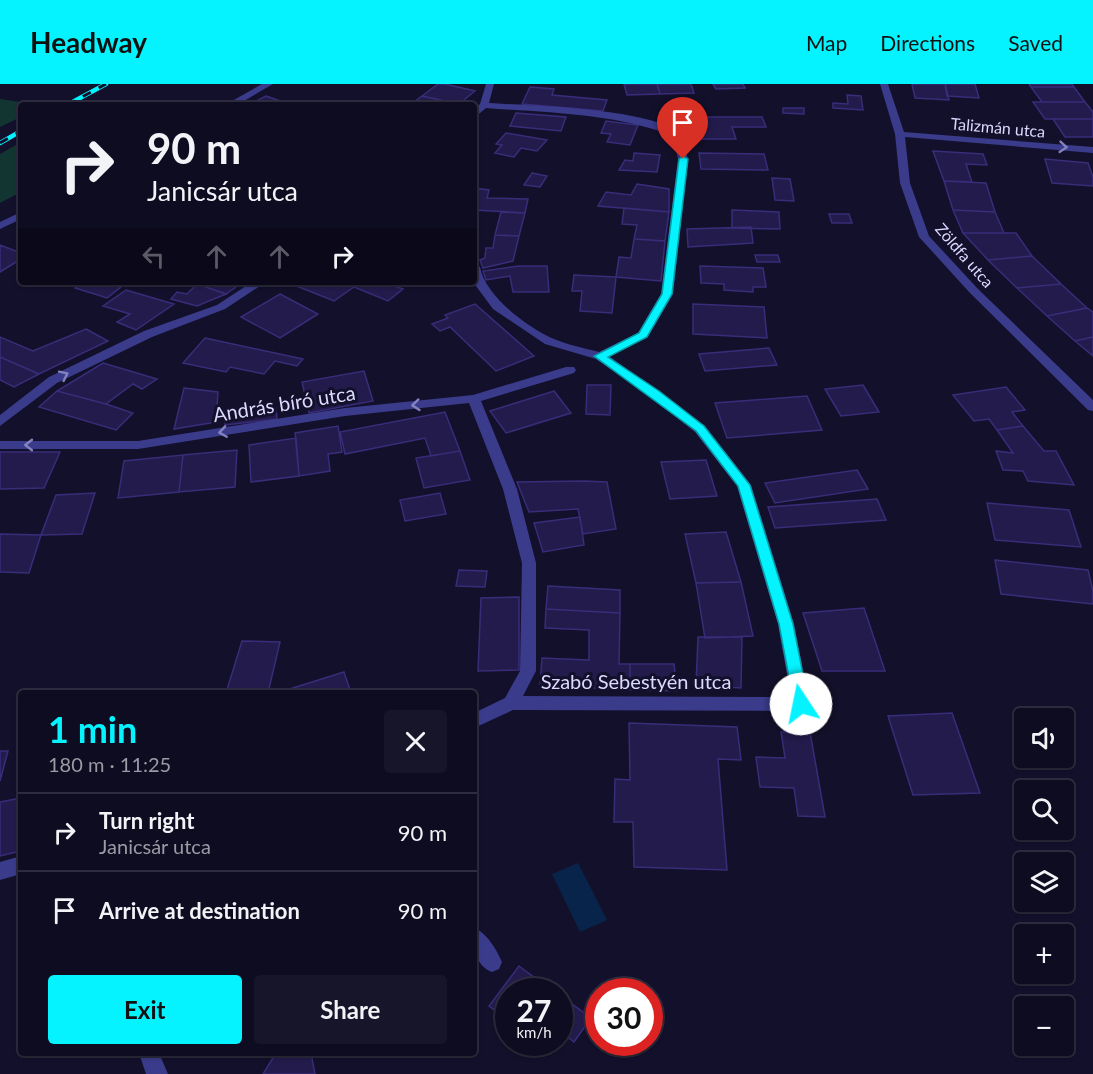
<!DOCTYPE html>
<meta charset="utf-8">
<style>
:root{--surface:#0e0c20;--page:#171529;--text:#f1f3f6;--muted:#9b9ba5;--line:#2e2c3e;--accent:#05f3ff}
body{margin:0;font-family:Lato,sans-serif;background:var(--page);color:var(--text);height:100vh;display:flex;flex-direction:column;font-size:22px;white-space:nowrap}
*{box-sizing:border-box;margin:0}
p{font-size:20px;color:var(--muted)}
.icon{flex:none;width:33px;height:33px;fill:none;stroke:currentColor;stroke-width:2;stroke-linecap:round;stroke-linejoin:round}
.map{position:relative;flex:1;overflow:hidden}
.sheet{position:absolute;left:18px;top:606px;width:459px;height:366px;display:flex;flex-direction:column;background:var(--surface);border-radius:6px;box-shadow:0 2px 4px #0004,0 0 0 2px var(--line)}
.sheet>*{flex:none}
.guide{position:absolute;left:18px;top:18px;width:459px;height:183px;border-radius:6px;box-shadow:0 2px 4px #0004,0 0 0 2px var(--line);background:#0e0c20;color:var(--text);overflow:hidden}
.buttons{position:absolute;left:1014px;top:624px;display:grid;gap:12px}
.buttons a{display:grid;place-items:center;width:60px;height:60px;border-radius:6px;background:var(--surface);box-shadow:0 2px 4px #0004,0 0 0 2px var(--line);font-size:30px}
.speed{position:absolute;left:495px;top:894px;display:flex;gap:12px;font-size:30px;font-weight:700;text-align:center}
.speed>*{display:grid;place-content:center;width:78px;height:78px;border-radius:50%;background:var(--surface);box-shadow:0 2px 4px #0004,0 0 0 2px var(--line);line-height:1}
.speed small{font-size:15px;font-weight:400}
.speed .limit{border:9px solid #d22;background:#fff;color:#111}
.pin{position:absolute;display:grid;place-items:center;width:51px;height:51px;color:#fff;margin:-62px -26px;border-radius:50% 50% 50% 0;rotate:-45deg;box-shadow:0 0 6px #0007}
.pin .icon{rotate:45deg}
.me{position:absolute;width:66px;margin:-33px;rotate:349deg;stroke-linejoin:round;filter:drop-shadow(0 0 4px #0008)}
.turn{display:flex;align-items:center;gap:21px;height:126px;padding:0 30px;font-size:27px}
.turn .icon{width:78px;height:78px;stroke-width:2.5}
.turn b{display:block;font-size:42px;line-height:51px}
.lanes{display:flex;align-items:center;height:57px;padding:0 30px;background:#0003;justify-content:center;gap:30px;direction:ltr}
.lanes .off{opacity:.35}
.round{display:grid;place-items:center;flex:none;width:63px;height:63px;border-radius:6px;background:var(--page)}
.overview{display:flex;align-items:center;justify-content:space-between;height:102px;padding:0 30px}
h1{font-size:36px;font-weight:700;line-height:45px;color:var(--accent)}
.primary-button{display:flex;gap:12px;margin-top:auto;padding:12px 30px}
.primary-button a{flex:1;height:69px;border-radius:6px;background:var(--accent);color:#111;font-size:24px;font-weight:700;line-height:69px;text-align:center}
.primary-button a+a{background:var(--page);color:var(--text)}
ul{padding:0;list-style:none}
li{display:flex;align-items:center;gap:18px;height:78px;padding:0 30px;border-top:2px solid var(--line)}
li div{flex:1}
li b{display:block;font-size:22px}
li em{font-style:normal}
header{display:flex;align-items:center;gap:36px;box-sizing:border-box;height:84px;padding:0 30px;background:var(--accent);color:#111}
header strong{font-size:28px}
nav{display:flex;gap:33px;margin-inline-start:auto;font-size:21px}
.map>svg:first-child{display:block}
.green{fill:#133532}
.water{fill:#09244a}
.building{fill:#231b4c;stroke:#382d79;stroke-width:1.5}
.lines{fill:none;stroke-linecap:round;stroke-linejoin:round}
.service{fill:#3a3b8b;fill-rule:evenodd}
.minor{fill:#3a3b8b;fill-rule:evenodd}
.tertiary{fill:#3a3b8b;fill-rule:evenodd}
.rail-casing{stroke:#05f3ff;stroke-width:4.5}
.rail{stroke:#13102b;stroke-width:3;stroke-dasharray:9;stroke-linecap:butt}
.oneway{stroke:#8382bf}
.route{fill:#05f3ff;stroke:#039ea6;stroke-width:1.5}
.labels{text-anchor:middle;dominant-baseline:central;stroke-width:6;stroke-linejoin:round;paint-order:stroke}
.far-street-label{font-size:16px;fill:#dcd9ff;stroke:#13102b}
.street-label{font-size:20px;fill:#dcd9ff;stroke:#13102b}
</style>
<header>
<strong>Headway</strong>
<nav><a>Map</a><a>Directions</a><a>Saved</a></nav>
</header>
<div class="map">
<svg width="1093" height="990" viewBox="0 0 1093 990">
<rect width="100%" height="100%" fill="#13102b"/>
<path class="green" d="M0,15L40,21H21V33L0,43Z
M16,61L21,62V108L0,119V70Z"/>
<path class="water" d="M578,779L607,836L580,848L552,790Z"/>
<path class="building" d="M438,0H445L475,7L459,20L422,12Z
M624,0H657L660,10L627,11Z
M657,0H691L694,9L660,10Z
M713,0H743L745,4L716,5Z
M912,0H945L949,16L915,14Z
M945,0H975L979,14L947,12Z
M1029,0H1072L1074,3H1031Z
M530,3L554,5L552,11L607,16L603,27L522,20Z
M1031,3H1074L1085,18H1042Z
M847,11L861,12L863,26L833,24V19L848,20Z
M266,12L292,21H248Z
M422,12L459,20L410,21Z
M1033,18H1085L1093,28V35H1045Z
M783,24H804V30L783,29Z
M516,29L566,33L561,47L510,42Z
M691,33H762L766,43H732L736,55H696Z
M1053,35H1093V53H1065Z
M606,37L638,41L630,61L607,58L611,50L601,49Z
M506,49L547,56L537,67L521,64L514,73L495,69L502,61L496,60Z
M933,67L983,70L987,81L966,80L972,98L944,97Z
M634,69L660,71L657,88L619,86L625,76L633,77Z
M699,69L764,70L768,86L701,85Z
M1045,75L1088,79L1093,93V102L1052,99Z
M532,89L547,92L540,103L524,101Z
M772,94L790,95L794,117L775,116Z
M944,97L986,99L995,128L953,126Z
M637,100L669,105V128L598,122L606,108L631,111Z
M474,104L489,106L487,114L528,115L525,129L474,126Z
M624,124L669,128L665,157L634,155L637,141L622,140Z
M732,126L779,128L780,145L732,144Z
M953,126L995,128L1004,149H963Z
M501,128L525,129L519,152L495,151Z
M829,130H849L852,139H832Z
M751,143L753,159L688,163L687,145Z
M963,149H1016L1032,172L988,176Z
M495,151L519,152L513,177L483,184L480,176L485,174L486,164H493Z
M634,155L665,157L661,197L616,193L619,173L631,174Z
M0,161L21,169V175L0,188Z
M755,171H778L780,178H757Z
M1032,172L1061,200L1017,204L988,176Z
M519,182H547L549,208H513L510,192L486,196L483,187Z
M700,182L763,184L766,203H753V208L724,206V200L701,199Z
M574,191L616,193L612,229L580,227L582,207H572Z
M83,198H105L121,203L107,214L75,204Z
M199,198H243L226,210L197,200Z
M298,198H384L403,205L388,217L354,203L334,217L294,201Z
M197,200L226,210L197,222L171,215L177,208L187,210Z
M1061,200L1087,224L1047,232L1017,204Z
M126,206L174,220L136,246L117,238L130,230L103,222Z
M280,210L318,230L280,254L241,233Z
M475,220L534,272L496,287L450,243L440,247L432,240L448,234L445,231Z
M693,220L764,223L767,254L693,250Z
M1087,224L1093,228V253L1075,257L1047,232Z
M86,245L108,257L39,290L0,273V253L33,267Z
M1093,253V272L1075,257Z
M205,254L303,275L297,282L275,277L264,290L230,283L226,288L183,279Z
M769,264L777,281L705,287L699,270Z
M0,273L39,290L14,303L0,296Z
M103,279L157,295L142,305L133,300L106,320L57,307Z
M364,287L373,317L309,329L302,298Z
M587,301H611L610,331L586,330Z
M863,301L879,328L841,332L825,305Z
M1006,303L1025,326L1012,328L1023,342L997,346L989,335L974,337L953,311Z
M184,304L218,308L216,338L174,345Z
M57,307L106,320L133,329L116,346L39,323Z
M554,307L571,329L506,349L490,327Z
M807,312L822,346L727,354L715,319Z
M276,324L277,335L225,341V331Z
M445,328L460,367L431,372L425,354L345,370L340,348Z
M338,342L342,368L328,370L330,387L299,392L295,349Z
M1023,342L1044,367H1056L1074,401L1028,397L1023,387L1003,386L996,367L1013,369L997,346Z
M296,354L299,392L251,398L249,361Z
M237,366L235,403L179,408L183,371Z
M460,367L470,396L424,404L416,374Z
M0,368H60L44,404L0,405Z
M183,371L179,408L118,414L124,377Z
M706,376L717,412L670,415L661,378Z
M857,386L868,405L775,419L765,399Z
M584,397L607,398L616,445L583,450L578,425L529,428L517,398Z
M95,409L82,450L41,451L56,411Z
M440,409L446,430L405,437L400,416Z
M877,415L886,436L775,444L768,423Z
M987,419L1069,426L1081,463L995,456Z
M580,433L584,461L543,468L534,439Z
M726,448L741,498L696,499L685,450Z
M0,450L41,451L29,489L0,488Z
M995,476L1088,486L1093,507V520L1001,510Z
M459,486L487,487L485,503L456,502Z
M741,498L753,552L705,554L696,499Z
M548,502L620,506V529L546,525Z
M519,513V586L478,587L481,514Z
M864,524L885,587H822L803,529Z
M546,525L620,529L619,580H630V606L540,601L542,574L589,576V546L545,544Z
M698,553H742L741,604L696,601Z
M242,557L280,558L268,609H226Z
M630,580H674L677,607L630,606Z
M344,588L351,609H277Z
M952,629L980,709L913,711L888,632Z
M629,639L737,643L741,676L718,675L727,786L634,783L633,738H614L615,695L630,696Z
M781,648H810L825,733L798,732L794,704L760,703L756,673L785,674Z
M0,667H8L0,697Z
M21,714V767L0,772V718Z
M519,882L554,908H508V936L489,922Z
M560,911L591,934L574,958L560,947Z
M276,969H311L315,990H263Z"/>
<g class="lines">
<path class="service" d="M474,844C486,848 497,866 502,878L499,885L492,888C473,880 474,861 474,844Z
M139,969H159L168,990H146Z"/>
<path class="minor" d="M486,0H494L489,19C534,22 649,24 682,50L688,75L673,210L647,254L609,272L705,342L751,401L794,540L809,620L807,625L801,627L513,626L474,644V629L505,614L520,587L522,479L503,405L469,319L345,332L138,365H0V357H138L345,324L473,311L566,283H574L576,286L574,289L481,317L517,405L536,479V587L523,612L791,613L778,540L737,402L695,348L651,313L596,275L545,260L493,225L473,198L474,180L480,183C485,212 528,244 554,255C568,261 584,264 599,268L638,249L661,210L678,75L673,52C613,29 550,29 486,24L474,34V26L480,20Z
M880,0H888L904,48L1093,63V69L905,53L910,99L929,152L978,205L1093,316V327L1088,326L970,209L919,153L900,99L895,50Z
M252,198H266L225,225L152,253L57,299L0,342V331L49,293L144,247L217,221Z
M21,772V790L0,796V778Z"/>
<path class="tertiary" d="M262,0H273L237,21H225Z
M21,128V135L0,145V138Z"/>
<g class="rail-casing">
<path id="rail" d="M67,21L106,0
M0,59L21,47"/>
</g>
<use href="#rail" class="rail"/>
</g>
<defs><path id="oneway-chevron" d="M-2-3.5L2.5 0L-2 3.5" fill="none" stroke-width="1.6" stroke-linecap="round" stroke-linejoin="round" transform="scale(1.5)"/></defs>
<g class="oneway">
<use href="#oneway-chevron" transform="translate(1063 63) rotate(5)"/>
<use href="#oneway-chevron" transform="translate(64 291) rotate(-26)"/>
<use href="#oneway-chevron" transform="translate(416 321) rotate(174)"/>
<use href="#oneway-chevron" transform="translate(223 348) rotate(171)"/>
<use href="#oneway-chevron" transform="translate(29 361) rotate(-180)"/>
</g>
<path class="route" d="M683,72L688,75L672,210L647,253L608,273L659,307L704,342L750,401L793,540L809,620L807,625L801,627L796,625L794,620L779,540L738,402L696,347L594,272L639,249L662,210L679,75Z"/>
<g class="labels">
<g class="far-street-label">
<text transform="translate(998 43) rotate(5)">Talizmán utca</text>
<text transform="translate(965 171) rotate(49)">Zöldfa utca</text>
</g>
<g class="street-label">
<text transform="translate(284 319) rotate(-9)">András bíró utca</text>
<text x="636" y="597">Szabó Sebestyén utca</text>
</g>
</g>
</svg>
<div class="buttons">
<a><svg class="icon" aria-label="sound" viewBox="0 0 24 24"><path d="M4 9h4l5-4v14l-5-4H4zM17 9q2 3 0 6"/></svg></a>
<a><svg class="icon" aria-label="search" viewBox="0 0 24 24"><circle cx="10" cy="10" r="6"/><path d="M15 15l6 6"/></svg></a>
<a><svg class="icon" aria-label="layers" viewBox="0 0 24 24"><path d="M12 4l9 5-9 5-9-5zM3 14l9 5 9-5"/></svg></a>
<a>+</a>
<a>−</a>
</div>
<div class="speed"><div>27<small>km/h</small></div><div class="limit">30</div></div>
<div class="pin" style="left:683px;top:75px;background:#d93025"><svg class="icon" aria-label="arrive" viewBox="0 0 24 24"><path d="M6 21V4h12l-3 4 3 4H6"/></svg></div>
<svg class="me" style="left:801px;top:620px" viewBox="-20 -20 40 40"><circle r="19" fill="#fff"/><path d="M0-13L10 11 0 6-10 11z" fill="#05f3ff"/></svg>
<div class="guide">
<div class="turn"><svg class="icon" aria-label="right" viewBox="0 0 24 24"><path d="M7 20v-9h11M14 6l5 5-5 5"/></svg><div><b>90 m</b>Janicsár utca</div></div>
<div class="lanes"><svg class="icon off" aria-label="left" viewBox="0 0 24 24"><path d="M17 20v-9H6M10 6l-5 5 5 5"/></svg><svg class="icon off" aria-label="ahead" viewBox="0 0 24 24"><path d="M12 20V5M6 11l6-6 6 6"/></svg><svg class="icon off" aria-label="ahead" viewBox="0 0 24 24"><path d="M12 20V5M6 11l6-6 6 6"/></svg><svg class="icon" aria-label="right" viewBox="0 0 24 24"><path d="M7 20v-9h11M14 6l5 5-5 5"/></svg></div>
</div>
<section class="sheet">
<div class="overview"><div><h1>1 min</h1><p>180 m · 11:25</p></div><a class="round"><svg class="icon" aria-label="close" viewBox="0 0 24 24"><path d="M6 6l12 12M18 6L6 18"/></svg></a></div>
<ul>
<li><svg class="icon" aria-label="right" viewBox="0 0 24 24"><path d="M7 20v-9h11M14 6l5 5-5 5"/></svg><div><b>Turn right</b><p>Janicsár utca</p></div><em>90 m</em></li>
<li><svg class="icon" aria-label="arrive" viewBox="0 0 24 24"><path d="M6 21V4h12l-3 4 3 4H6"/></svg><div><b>Arrive at destination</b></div><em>90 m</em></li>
</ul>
<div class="primary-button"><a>Exit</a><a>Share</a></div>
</section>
</div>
